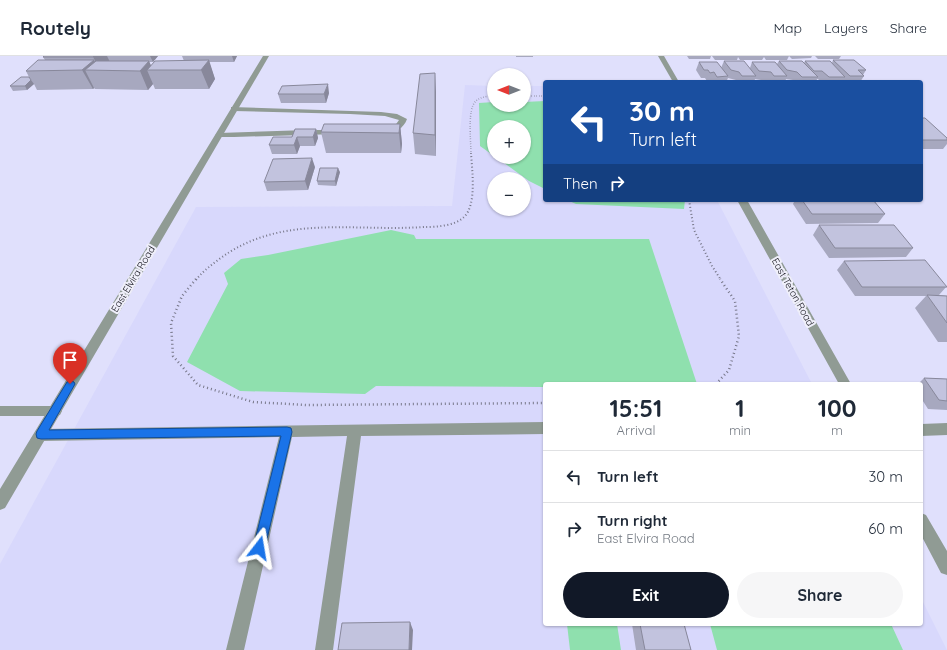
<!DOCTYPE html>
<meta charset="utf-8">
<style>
:root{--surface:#fff;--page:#f6f6f7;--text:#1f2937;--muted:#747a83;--line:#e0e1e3;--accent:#111827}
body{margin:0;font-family:Quicksand,sans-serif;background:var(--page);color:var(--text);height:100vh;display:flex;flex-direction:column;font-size:15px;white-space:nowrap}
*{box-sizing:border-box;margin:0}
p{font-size:13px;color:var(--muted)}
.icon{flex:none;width:22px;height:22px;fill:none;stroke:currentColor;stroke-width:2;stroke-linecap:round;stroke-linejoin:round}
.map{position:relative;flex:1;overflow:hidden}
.details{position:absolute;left:543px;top:326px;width:380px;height:244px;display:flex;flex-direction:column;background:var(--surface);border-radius:4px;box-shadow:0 1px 3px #0004}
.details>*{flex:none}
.hud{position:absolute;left:543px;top:24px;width:380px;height:122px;border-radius:4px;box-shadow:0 1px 3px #0004;background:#1a4fa0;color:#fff;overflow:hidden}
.needle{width:26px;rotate:270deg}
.buttons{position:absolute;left:487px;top:12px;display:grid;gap:8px}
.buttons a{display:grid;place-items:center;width:44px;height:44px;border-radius:50%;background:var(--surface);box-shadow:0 1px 3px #0004;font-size:20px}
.pin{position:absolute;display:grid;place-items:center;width:34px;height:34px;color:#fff;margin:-41px -17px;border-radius:50% 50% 50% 0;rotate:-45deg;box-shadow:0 0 4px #0007}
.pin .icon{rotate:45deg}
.me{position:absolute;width:44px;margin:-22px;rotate:14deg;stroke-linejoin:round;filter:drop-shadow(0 0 3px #0008)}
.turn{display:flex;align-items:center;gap:14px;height:84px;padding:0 20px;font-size:18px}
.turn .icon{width:52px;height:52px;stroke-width:2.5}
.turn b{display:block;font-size:28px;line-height:34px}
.then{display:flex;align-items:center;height:38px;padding:0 20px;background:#0003;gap:8px;font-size:15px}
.eta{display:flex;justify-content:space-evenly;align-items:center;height:68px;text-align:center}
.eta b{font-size:24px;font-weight:700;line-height:28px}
.button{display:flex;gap:8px;margin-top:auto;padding:8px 20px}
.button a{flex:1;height:46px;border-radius:24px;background:var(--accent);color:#fff;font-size:16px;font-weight:700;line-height:46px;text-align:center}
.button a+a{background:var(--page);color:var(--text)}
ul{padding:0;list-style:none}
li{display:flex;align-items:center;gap:12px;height:52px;padding:0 20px;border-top:1px solid var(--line)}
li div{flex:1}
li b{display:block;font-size:15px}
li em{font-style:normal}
header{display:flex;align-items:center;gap:24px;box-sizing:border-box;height:56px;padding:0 20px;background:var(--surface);border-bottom:1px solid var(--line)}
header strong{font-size:19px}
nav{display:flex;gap:22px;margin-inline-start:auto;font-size:14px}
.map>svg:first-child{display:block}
.built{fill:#d8d8fc;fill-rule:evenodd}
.green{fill:#8fe0ae}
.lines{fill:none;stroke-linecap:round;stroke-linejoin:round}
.path-far2{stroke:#777789;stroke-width:1.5;stroke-dasharray:0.5 2;stroke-linecap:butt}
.path-far1{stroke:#777789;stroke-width:2;stroke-dasharray:1 2.5;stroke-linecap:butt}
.path{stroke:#777789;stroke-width:2.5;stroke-dasharray:1 3;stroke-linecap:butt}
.lane{fill:#909b94;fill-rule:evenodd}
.street{fill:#909b94;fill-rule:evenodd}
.wall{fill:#a7a8bf}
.shaded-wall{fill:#88889b}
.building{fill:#c2c3de;stroke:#88889b}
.route{fill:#1a73e8;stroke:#114b97}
.labels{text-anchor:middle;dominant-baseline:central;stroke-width:4;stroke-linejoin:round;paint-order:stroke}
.street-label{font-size:10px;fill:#12121b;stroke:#efeffa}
</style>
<header>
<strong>Routely</strong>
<nav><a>Map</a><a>Layers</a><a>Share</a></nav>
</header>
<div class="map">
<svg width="947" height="594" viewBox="0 0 947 594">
<rect width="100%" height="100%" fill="#e0e0fc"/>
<path class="built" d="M465,29L494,30V49H524V30H545V144H717L812,328H545V568H921V542L947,594H0V508L196,151L452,150ZM494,71H524V101H494ZM494,123H524V153H494Z"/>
<path class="green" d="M545,45V133L529,125L496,101H524V71H494V100L480,90L479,47L494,46V49H524V46Z
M567,144H685L684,153L576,148Z
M391,174L414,179L416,183H649L697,328H545V331L376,330L365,338L240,335L187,306L228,228L224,217L241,203L268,199Z
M567,568H617L621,594H570Z
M710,568H891L903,594H717Z"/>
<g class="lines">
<path class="path-far2" d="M524,40H545
M471,98C471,86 467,52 476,45C480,41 488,40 494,40"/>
<path class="path-far1" d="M689,144L694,174L712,210L721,224
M196,224C202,216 210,210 218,204C280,157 352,176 424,171C436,171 455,170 464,161C477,149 472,114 471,97"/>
<path class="path" d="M196,223L182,240L171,267L173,300L198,329L253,346L307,349L545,347
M716,328L729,314L739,280L735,245L720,223"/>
<path class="lane" d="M231,51L381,56L397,58L407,63C404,72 393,80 383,79V75L394,71L399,64L385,60L350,58L234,55H231Z
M308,74H337L341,76L337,78L234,81H219L215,79L219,77Z
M0,350H55L60,351L62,355L60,359L55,360H0Z
M545,366V378L361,380L333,594H315L347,380L292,381L244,594H226L279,381L41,385L36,383L34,379L36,375L41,373Z
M947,367V379L921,380V368Z"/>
<path class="street" d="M263,0H269L5,452L0,454V433Z
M658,0H664L679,26H673Z
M737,144H747L851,328H839Z
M921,457L926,459L947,495V519L941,517L921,479Z"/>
</g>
<path class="wall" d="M44,0H158L153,6H149L151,10L184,5L182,0H237L234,6H209L215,23L209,33H155L153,28L148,34L95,33L94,32L93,33L37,34L34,28L27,34L13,35L10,30L29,21L26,15L45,4L43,1Z
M516,0H533V1H516Z
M687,0H711L710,3H689Z
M712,0H789L787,4H766L764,1L762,4H740L738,1L737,4H715Z
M789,0H812L811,2L792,3Z
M815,0H841L839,3H818Z
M833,4L866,14L863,19L864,20L860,26H821L818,23H817L816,26H795L793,24L786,23L785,26H768L767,25L755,23L754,26H737L736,24L728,22L726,26H712L711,25H707L705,22H701L696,14L699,6L721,12L724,5L750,12L752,6L777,8L779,5L804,7L805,5L832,7Z
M436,36V100L415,98L413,77Z
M329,37L326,47H281L278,38Z
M921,62L947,82V88L943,93H921Z
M400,68L402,88L401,97H326L321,76Z
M316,73L318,82L315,90H300L297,98H272L269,89Z
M315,111L308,134L267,135L264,126Z
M340,116L336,130L318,129L317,125Z
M795,144H873L885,158L878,167L806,168L793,148Z
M819,169L913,192L906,201L829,202L813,179Z
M844,205L947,230L939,239L947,240V286H938L915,252L926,240H855L837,214Z
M924,322L947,323V354L928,353L921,342V328H918Z
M632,568H684L691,594H636Z"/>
<path class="shaded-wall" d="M94,0H107L112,10L100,14L93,1Z
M150,0H158L153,6Z
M232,0H237L234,6Z
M94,4L99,14H85L94,32L93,33L82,14Z
M209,4L215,23L209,33L201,14Z
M149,5L153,14H147L153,28L148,34L140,15Z
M435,17L436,36V100L435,79Z
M31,24L34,28L27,34L25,30Z
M328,28L329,37L326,47L324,38Z
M400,68L402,88L401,97L399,77Z
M316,73L318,82L315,90L313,81Z
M297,81L300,90L297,98L294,89Z
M312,102L315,111L308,134L305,125Z
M338,112L340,116L336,130L335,125Z
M410,566L413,574L412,594H409Z"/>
<path class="building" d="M44,0H94L93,1H43Z
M38,4H94L82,14L26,15Z
M209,4L201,14H147L155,5Z
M833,4H854L866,14H858L864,20H850Z
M96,5H149L140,15L85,14Z
M724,5H744L756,20H742L739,16L731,14Z
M779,5H802L818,21H802L797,16L787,14Z
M805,5H830L845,21H829L822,15H814Z
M699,6H717L728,20L717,21L714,16L710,17L708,14H704Z
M752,6H775L787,20H774L771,16L759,15Z
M435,17V79L413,77L420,18Z
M21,21H29L31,24L25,30H10Z
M328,28L324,38H278L282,30Z
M921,62H925L947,82V84H921Z
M324,68H400L399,77L321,76Z
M295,73H316L313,81H297L294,89H269L273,81H292Z
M312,102L305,125L264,126L273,103Z
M320,112H338L335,125H317Z
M802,144H873L885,158H812Z
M819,169H894L913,192H835Z
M925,204L947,231H862L844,205Z
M927,239L947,240V267Z
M924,322L947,323V345L939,344Z
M410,566L409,594H338L342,567Z
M640,568H684L691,594H645Z"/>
<path class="route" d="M70,324L74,326L75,328L49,374L287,371L291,372L292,376L264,496L259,498L255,496L253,492L281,380L41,383L37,382L36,378L37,375L67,326Z"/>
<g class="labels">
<g class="street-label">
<text transform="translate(133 223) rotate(-59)">East Elvira Road</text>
<text transform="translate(793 236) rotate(61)">East Teton Road</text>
</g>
</g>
</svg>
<div class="buttons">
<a><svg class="needle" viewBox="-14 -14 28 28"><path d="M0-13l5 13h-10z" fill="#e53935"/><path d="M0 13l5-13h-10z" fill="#747a83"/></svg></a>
<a>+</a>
<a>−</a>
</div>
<div class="pin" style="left:70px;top:328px;background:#d93025"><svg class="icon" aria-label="arrive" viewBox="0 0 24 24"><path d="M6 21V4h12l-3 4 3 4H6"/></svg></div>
<svg class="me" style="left:259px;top:492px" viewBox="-20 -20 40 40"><path d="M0-17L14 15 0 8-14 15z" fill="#1a73e8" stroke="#fff" stroke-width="4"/></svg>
<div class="hud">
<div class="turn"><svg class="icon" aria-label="left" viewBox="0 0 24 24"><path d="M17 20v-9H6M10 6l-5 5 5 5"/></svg><div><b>30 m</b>Turn left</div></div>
<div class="then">Then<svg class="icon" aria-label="right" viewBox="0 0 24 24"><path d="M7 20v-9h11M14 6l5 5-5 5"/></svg></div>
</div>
<section class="details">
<div class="eta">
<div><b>15:51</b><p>Arrival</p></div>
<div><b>1</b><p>min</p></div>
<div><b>100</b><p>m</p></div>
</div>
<ul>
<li><svg class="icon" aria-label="left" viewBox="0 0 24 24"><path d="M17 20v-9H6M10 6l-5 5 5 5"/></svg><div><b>Turn left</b></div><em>30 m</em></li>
<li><svg class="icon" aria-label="right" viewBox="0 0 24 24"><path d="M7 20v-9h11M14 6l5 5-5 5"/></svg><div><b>Turn right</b><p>East Elvira Road</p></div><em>60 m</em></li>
</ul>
<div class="button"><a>Exit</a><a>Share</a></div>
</section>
</div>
